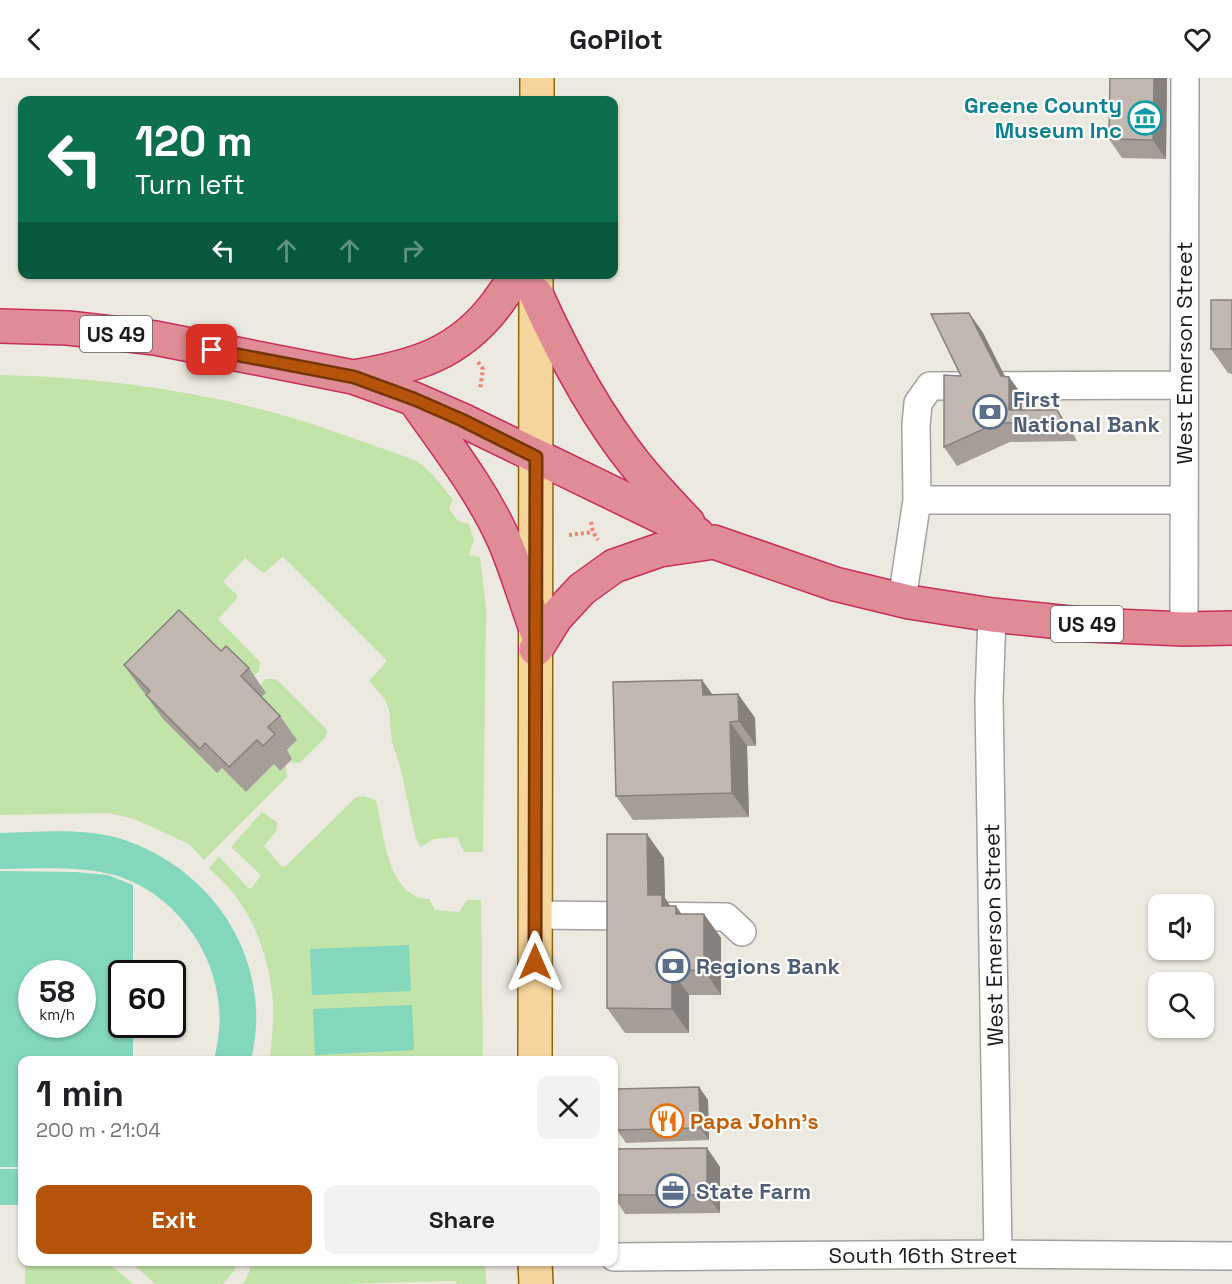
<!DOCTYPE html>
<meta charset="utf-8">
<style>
:root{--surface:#fff;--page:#f2f2f2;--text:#202124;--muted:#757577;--accent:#b45309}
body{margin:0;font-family:"Space Grotesk",sans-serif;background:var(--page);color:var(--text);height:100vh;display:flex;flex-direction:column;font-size:22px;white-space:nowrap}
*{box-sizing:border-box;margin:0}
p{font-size:20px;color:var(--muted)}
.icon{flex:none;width:33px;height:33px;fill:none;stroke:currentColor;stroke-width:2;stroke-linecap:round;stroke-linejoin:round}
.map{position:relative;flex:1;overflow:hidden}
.side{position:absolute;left:18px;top:978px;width:600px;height:210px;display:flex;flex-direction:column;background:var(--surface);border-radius:12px;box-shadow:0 2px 4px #0004}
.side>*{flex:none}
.banner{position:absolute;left:18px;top:18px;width:600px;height:183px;border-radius:12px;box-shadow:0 2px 4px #0004;background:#0b6e4f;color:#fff;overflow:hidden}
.buttons{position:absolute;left:1148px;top:816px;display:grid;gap:12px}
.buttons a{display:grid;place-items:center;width:66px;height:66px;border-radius:12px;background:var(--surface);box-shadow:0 2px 4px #0004;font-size:30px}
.speed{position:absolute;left:18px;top:882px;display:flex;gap:12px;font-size:30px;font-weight:700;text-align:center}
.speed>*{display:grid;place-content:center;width:78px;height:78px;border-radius:50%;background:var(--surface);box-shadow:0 2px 4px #0004;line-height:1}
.speed small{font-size:15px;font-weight:400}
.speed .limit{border:3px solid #111;border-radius:9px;background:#fff;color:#111}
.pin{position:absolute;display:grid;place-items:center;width:51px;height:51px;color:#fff;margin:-26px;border-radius:12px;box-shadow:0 3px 9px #0006}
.me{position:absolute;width:66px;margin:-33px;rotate:0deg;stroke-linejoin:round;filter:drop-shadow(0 0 4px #0008)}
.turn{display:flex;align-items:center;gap:21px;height:126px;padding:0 18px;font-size:27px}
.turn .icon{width:78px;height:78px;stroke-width:2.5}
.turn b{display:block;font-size:42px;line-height:51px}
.lanes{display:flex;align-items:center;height:57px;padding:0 18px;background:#0003;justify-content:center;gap:30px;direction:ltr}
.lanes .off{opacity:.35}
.round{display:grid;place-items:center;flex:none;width:63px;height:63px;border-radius:12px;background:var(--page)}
.overview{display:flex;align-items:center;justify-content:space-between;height:102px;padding:0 18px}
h1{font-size:36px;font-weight:800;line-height:45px}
.action{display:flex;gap:12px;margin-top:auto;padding:12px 18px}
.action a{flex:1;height:69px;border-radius:12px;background:var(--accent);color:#fff;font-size:24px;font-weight:800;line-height:69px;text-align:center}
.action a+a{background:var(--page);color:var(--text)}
header{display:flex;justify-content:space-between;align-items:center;height:78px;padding:0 18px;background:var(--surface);font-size:27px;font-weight:800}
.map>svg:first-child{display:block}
.grass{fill:#c2e4a9}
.pitch{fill:#82d7bc;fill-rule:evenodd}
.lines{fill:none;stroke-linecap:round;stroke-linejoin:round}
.minor-casing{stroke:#a2a2a2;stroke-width:30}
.major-casing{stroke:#896709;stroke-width:36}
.highway-casing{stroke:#ca2e58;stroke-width:36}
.path{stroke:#f0846d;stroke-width:4;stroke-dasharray:3 3;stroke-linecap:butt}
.minor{stroke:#fff;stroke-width:27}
.major{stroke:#f5d59c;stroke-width:33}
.highway{stroke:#e08c96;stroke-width:33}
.wall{fill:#a59e98}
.shaded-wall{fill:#86817c}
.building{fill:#c0b8b1;stroke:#86817c;stroke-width:1.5}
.route-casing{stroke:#753606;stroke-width:15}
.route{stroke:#b45309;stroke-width:10}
.labels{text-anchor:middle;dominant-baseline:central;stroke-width:4.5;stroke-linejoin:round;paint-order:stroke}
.shield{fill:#fff;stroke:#5f5f5f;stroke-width:1.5}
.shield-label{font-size:21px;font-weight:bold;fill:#1b1b1b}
.culture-label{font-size:22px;font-weight:bold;fill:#0d838f;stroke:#fff;text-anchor:end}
.street-label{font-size:22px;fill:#1b1b1b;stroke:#fff}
.service-label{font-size:22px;font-weight:bold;fill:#4e5e75;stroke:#fff;text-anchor:start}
.food-label{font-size:22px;font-weight:bold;fill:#c56008;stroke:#fff;text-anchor:start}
</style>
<header><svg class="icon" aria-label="back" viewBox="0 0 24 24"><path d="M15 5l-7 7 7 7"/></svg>GoPilot<svg class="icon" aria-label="heart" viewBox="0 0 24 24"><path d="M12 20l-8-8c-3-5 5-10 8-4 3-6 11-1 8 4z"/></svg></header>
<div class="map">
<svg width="1232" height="1206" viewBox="0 0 1232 1206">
<rect width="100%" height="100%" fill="#ece9e1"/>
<path class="grass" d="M0,297C94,299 188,311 279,336C326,350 371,366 417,383C432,394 442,407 453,422L449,430L458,443L469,446L474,462L469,477L480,479L486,530L483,774H464L457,759L434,761L420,769L415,757L400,688L392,664L389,631L384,620L369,603L387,583L283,479L265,494H262L245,480L223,504L237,517V521L218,541L260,584L259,593L252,600L167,638L163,641L217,695L222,690L247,713L274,686L280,693L286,687L287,699L204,782L189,766L134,741L109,735L0,737Z
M266,601H276L327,652L326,659L300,685L289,684L292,681L286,674L297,662L258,623L259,608Z
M364,718L375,722L377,726C384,757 388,820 429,821L435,832L459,834L467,822H481L483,982H270C271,964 274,945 273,926C271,888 258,848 235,817C227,807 217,799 209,790L219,778L248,810H252L261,797L231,769L262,734L277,744C279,754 270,760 264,768L282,789L286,788L356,719Z
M25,1184H107L133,1206H25Z
M131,1184H237L234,1193L223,1206H155Z
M252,1184H485L486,1206H457L455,1203H449L345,1206H243L248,1197Z"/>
<path class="pitch" d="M0,755C38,754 81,750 118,760C214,789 275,884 251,982H214C218,965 221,947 219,928C214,867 167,807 105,795C71,788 35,791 0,791Z
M0,793L76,794L108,797L133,807V895L122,896V946L133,947V982H22V1089H0ZM32,896H82V946H32Z
M409,867L411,913L312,917L310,871Z
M412,927L414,972L315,977L313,931Z
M0,1091H22V1127H0Z"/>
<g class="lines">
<g class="minor-casing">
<path id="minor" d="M917,422L916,347L918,325L930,308L1183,307
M902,522L917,422H1184
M992,537L989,621L998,1176
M1184,551L1185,0
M535,837L726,839L742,854
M614,1179L998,1176L1232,1178"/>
</g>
<g class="major-casing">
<path id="major" d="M537,22V0
M535,982L536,196
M535,1184L536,1206"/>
</g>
<g class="highway-casing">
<path id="highway" d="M536,216C563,276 594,335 636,387C652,407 670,426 688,445
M0,248L68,250L155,260L353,299L414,321L462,342L697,456
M353,299C414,289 460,276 498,224C504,215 512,206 516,196
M414,321C446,367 481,411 504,462C517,492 526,524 537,554
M536,571L556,539L582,511L614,488L660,472L714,464L835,506L909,524L992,537L1090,547L1184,551L1232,550"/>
</g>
<path class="path" d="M478,284L483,291L480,312
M591,444L593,454L598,462
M569,457L593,454"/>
<use href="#minor" class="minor"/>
<use href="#major" class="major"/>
<use href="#highway" class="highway"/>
</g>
<path class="wall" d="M1167,0L1166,81L1122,80L1109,61Z
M1232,222V296L1228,295L1211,271Z
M982,253L1005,298L1009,299L1022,317V332H1057L1077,363L1010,364L957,388L944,369L961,298Z
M221,573L249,590L266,615L261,619L280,638L297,662L287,672L292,681L280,693L274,686L246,714L222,690L217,695L163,641L146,617L141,611L124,587Z
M702,602L712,616H738L755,640L756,668H747L749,739L633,742L616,718Z
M664,780L665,820L670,828H676L681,836H704L721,860V917H689V955H625L607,930Z
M699,1009L708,1022L709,1062L626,1065L617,1052Z
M707,1070L720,1089V1135L625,1136L614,1119V1071Z"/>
<path class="shaded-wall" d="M1154,0H1167L1166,81L1153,62Z
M969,235L982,253L1009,307V299L1022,317V345L1009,332L1001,298Z
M1057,332L1070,351L1077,363L1064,344Z
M702,602L719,626L703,617Z
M738,616L755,640L756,668L739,643Z
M730,644L747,668L749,739L732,715Z
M647,756L664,780L665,820L679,841L648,817Z
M676,828L693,853L676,836Z
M704,836L721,860V917L704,892Z
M672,893L689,917V955L672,931Z
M699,1009L708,1022L709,1062L700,1050Z
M707,1070L720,1089V1135L707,1117Z"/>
<path class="building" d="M1110,0H1154L1153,62L1109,61Z
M1211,222H1232V271H1211Z
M969,235L1001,298L1009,299V332H1057L1064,344L997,345L944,369V297L961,298L931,236Z
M179,532L221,573L226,568L249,590L241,598L280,638L268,649L275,656L263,668L257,662L229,689L205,665L200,671L146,617L150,613L124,587Z
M702,602L703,617L738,616L739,643L730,644L732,715L616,718L613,604Z
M607,756H647L648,817H662V828H676V836H704V892L672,893V931L607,930Z
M699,1009L700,1050L617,1052L616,1011Z
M707,1070V1117H614V1071Z"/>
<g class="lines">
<g class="route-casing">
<path id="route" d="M212,272L354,299L414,321L462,342L536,379L535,884"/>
</g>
<use href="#route" class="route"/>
</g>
<defs>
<g id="museum-ring" transform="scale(1.725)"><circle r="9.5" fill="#fff" stroke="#0f9aa8" stroke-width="1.5"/><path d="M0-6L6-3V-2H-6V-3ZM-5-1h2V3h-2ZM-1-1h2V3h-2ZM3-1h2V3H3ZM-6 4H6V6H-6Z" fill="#0f9aa8"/></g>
<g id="bank-ring" transform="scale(1.725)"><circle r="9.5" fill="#fff" stroke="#5c6f8a" stroke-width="1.5"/><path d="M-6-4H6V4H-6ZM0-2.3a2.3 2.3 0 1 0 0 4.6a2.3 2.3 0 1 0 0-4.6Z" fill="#5c6f8a"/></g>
<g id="restaurant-ring" transform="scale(1.725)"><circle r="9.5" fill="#fff" stroke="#e8710a" stroke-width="1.5"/><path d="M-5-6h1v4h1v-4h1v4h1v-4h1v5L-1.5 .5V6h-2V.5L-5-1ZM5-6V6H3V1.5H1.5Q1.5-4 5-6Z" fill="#e8710a"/></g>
<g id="office-ring" transform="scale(1.725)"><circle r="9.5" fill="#fff" stroke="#5c6f8a" stroke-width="1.5"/><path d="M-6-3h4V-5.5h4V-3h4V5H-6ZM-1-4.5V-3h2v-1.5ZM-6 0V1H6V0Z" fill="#5c6f8a"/></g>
</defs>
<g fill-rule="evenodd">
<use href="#museum-ring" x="1145" y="40"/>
<use href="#bank-ring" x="990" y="334"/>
<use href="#bank-ring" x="673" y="888"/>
<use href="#restaurant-ring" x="667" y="1043"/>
<use href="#office-ring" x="673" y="1113"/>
</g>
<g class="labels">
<g class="shield">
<rect x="80" y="238" width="72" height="36" rx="4.5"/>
<rect x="1051" y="528" width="72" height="36" rx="4.5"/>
</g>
<g class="shield-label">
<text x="116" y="256">US 49</text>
<text x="1087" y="546">US 49</text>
</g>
<g class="culture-label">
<text x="1122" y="27">Greene County<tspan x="1122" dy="25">Museum Inc</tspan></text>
</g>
<g class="street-label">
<text transform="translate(1184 275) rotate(-90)">West Emerson Street</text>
<text transform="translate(993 857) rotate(-91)">West Emerson Street</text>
<text x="923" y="1177">South 16th Street</text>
</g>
<g class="service-label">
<text x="1013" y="321">First<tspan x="1013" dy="25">National Bank</tspan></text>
<text x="696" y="888">Regions Bank</text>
<text x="696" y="1113">State Farm</text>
</g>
<g class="food-label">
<text x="690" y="1043">Papa John's</text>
</g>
</g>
</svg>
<div class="buttons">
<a><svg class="icon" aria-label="sound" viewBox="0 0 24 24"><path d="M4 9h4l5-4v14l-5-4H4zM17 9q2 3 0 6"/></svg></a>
<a><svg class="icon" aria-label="search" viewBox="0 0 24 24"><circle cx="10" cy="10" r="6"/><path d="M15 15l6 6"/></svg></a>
</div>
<div class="speed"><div>58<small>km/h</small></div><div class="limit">60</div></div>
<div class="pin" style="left:212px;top:272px;background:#d93025"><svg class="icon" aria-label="arrive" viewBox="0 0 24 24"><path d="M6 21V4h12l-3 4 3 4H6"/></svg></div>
<svg class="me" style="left:535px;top:884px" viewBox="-20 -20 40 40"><path d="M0-17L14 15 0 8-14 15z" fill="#b45309" stroke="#fff" stroke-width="4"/></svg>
<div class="banner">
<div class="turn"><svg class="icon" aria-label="left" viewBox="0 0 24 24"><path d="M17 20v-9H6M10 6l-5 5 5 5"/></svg><div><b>120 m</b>Turn left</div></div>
<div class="lanes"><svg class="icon" aria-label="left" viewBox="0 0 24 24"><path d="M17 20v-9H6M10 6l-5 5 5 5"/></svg><svg class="icon off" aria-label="ahead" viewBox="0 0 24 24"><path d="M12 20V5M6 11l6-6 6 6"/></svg><svg class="icon off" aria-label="ahead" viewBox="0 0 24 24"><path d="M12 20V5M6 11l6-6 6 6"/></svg><svg class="icon off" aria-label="right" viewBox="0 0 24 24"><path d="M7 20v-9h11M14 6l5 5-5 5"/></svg></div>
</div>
<section class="side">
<div class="overview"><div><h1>1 min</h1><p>200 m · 21:04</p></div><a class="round"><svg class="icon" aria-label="close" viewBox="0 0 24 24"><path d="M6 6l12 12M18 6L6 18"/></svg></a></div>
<div class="action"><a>Exit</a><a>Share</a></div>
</section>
</div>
